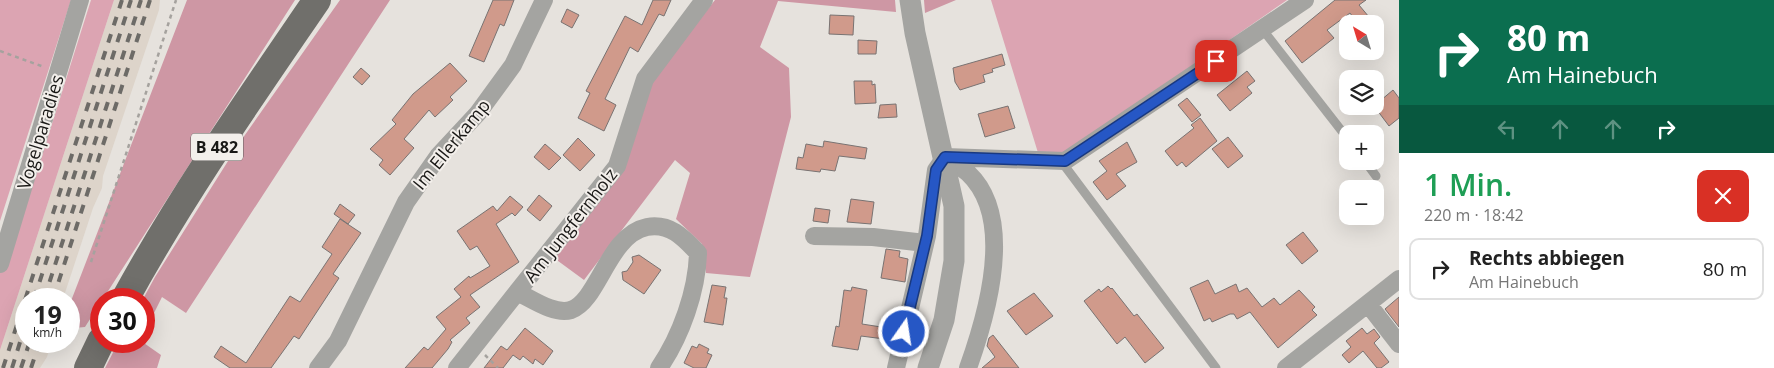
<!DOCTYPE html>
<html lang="de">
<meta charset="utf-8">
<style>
:root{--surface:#fff;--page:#f6f6f6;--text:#222;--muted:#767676;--line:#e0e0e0}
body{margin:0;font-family:"Open Sans",sans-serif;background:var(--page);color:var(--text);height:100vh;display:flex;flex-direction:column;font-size:19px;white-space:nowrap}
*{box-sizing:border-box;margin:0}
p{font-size:16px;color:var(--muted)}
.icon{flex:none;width:28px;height:28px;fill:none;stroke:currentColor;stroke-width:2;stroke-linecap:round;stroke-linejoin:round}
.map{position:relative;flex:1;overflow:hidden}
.details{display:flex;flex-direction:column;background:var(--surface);width:375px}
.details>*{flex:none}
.guide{background:#0b6e4f;color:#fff;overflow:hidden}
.needle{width:32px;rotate:322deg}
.fabs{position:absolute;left:1339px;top:15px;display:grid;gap:10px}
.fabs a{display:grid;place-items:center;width:45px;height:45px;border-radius:10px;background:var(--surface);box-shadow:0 5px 20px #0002;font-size:25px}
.speed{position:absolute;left:15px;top:288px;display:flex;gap:10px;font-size:25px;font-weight:700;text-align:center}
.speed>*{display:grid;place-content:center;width:65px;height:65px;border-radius:50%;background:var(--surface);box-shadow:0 5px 20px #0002;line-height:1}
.speed small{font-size:12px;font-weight:400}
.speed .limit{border:8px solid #d22;background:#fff;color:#111}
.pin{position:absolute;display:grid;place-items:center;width:42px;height:42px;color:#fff;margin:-21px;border-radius:10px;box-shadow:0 2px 8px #0006}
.me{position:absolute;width:55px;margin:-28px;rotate:13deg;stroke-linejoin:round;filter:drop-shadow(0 0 4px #0008)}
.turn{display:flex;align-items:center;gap:18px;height:105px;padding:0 25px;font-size:22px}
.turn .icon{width:65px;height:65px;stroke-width:2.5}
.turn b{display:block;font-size:35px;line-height:42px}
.lanes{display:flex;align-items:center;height:48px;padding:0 25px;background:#0003;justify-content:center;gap:25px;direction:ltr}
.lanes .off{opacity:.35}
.round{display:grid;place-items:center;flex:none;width:52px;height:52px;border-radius:10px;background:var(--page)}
.summary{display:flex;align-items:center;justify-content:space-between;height:85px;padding:0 25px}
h1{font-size:30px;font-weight:600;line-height:38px;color:#1e9e55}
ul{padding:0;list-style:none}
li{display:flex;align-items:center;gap:15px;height:62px;margin:0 10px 8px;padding:0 15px;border:2px solid var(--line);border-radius:10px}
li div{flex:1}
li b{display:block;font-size:19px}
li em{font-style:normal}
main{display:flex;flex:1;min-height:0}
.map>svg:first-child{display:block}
.built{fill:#ddd4ca}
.green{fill:#dca4b2}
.forest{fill:#ce97a4}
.building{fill:#d09a8b;stroke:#797372}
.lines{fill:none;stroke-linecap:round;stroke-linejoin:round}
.path{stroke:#a5a29e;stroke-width:2.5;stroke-dasharray:4 4;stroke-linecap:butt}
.service{stroke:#a4a4a1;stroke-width:9}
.minor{stroke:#a4a4a1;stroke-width:18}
.tertiary{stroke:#a4a4a1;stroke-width:21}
.primary{stroke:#706f6b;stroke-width:28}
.rail{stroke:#6d6b67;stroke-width:4;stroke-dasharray:9 9;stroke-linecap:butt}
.route-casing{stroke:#193980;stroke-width:12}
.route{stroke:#2657c5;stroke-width:9}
.labels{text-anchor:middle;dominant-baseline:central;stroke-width:4;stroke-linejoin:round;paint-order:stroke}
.shield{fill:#f3efeb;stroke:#5a5856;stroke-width:1}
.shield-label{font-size:16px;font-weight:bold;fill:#191816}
.street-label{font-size:18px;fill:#191816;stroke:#f3efeb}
</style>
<main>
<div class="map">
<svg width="1399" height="368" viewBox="0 0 1399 368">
<rect width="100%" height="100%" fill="#e6e2dd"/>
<path class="built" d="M114,0H160L159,10L103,176L102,188L93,208L63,299H26V341H52L47,357L40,368H0V350Z"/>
<path class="green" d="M0,0H71L0,221Z
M91,0H114L0,350V273L28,200Z
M991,0H1287L1069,151L1039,156Z"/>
<path class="forest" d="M187,0H295L85,327L74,328L71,320V301Z
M340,0H390L186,313L162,297L144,333L143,299L155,277L240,142Z
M715,0H895L896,12L778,1L760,47L789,68L791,117L750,277L706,273L702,244L676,219L690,173L675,160L584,280L554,258L624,168L653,79Z
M924,0H956L925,13Z
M119,341H141L161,355L157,368H105Z"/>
<path class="building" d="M493,0H514L504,26L500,24L484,62L469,56Z
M653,0H671L664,16L659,14L638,52L630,47L605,99L616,105L604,131L578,118L590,93L586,91L625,16L642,25Z
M1335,0H1366L1359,5L1369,17L1358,24L1350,13L1327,30L1334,38L1302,63L1285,41Z
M567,9L579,15L572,28L561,22Z
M830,15L854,16L853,35L829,34Z
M858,40L877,41L876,54H858Z
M1002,54L1005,65L992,69L993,72L983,75L985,82L960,90L955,82L953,68Z
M450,63L467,81L450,97L453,100L435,117L429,110L404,139L414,148L390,175L379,165L383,160L370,149L396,124L392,120L413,94Z
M361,68L370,76L362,85L353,77Z
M1247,71L1255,81L1247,87L1252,93L1230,111L1217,95Z
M854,81H872V85L875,84L876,103L855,104Z
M1393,90L1399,98V118L1389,126L1374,106Z
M1187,98L1201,115L1192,122L1178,105Z
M896,104L897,117L878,118L880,105Z
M1008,106L1015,128L985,137L978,114Z
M1200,118L1217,141L1186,167L1182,162L1177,166L1165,151L1194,128L1191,125Z
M1228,137L1243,156L1228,168L1212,149Z
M578,138L595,155L580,171L563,155Z
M824,141L867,148L865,159L839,156L835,171L821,169L820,172L796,169L798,157L803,158L806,144L823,147Z
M1127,142L1137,162L1116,174L1126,186L1107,200L1093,182L1107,171L1099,161Z
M545,144L561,158L549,170L534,157Z
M539,195L552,206L540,221L527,210Z
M510,196L523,207L515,216L512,213L496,224L519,262L470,295L480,307L466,318L470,323L450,340L452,342L448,349L432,368H405L424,347L428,350L446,329L436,317L461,297L454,289L469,276L470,278L490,266L477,246L470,250L457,231L493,206L497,211Z
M851,199L874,202L871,224L847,222Z
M340,204L355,215L348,224L334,214Z
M815,208L830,210L828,223L813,221Z
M340,219L361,233L333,274L339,278L299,339L294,336L271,368H230L214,357L221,346L246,363L290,296L300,302L332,254L322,247Z
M1303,232L1318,251L1302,264L1286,245Z
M886,249L900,251L899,257L908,259L905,282L881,278Z
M639,255L661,270L644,294L623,280L622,272L627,271L633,262L632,257Z
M1208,280L1215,294L1236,284L1239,292L1247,288L1262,307L1274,298L1280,305L1299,290L1315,307L1312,310L1317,315L1278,348L1250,312L1237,319L1234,314H1230L1212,322L1210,318L1204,321L1190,288Z
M712,285L726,287L724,298H727L723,325L704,322Z
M1108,286L1111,289L1112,288L1134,316L1137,314L1164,348L1145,363L1125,337L1117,344L1084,301L1099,289L1101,292Z
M852,287L867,290L862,324L894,329L892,340L861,336L858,350L832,346L836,326L839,327L844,290L851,291Z
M1034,293L1053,316L1026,335L1007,311Z
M1399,297V327L1385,309Z
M525,328L553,351L543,365L535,359L533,364L523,356L520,360L513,355L503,368H484L501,346L507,350Z
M1362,328L1367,334L1374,329L1380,337L1374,343L1389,362L1381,368H1377L1363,351L1349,363L1342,355L1351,347L1346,341Z
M993,335L1019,368H982L995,357L987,346L989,338Z
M699,344L709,349L707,353L712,355L706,368H694L684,363L692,346L697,348Z"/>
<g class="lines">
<path class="path" d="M0,51L44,67
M91,262L176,0
M485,355L498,368"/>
<path class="service" d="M1263,30L1348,139
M1061,161L1216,368
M1365,161L1376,176"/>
<path class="minor" d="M945,157L1065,161L1305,0
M945,157C952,162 961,167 968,173C1016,218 987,315 968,368
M814,236L873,237L925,243
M0,264L80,0
M517,292C532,299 554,315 571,310C599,300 608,235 647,227C670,223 683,237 698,253C697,291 681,336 659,368
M1368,304L1399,344
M318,368L338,341L406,202L439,155L478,113L513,65L544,0
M457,368L617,166L645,79L704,0
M896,368L927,236L936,170L945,157
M1286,368L1399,279"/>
<path class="tertiary" d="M910,0L915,33L954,206V261L944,320L928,368"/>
<path class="primary" d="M125,299C182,195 250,98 317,0
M88,368L101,341"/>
<path class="rail" d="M34,299L131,0
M44,299L141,0
M53,299L150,0
M3,368L122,0
M12,368L26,323
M21,368L30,341
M31,368L40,341"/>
</g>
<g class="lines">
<g class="route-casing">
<path id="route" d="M904,332L927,236L936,170L945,157L1065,161L1216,61"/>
</g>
<use href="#route" class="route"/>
</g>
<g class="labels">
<rect class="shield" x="191" y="133.5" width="52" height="27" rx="4"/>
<g class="shield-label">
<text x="217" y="147">B 482</text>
</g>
<g class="street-label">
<text transform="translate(40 132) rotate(-73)">Vogelparadies</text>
<text transform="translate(451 144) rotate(-51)">Im Ellerkamp</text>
<text transform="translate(570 225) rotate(-52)">Am Jungfernholz</text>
</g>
</g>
</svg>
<div class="fabs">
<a><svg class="needle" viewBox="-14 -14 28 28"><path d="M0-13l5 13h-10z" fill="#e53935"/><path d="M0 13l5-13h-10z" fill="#767676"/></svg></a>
<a><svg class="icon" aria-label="layers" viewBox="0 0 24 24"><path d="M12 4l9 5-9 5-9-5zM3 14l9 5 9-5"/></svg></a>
<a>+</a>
<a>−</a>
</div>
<div class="speed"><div>19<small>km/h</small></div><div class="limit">30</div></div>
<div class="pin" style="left:1216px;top:61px;background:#d93025"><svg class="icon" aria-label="arrive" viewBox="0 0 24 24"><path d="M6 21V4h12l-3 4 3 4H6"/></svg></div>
<svg class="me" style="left:904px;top:332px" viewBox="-20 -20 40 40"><circle r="17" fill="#2657c5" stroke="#fff" stroke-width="3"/><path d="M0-11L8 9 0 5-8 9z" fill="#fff"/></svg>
</div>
<section class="details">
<div class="guide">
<div class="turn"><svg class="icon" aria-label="right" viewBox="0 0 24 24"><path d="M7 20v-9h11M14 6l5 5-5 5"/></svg><div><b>80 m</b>Am Hainebuch</div></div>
<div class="lanes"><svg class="icon off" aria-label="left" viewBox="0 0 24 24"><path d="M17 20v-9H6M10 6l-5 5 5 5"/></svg><svg class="icon off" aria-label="ahead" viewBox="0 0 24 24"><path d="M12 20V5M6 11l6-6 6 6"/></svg><svg class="icon off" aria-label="ahead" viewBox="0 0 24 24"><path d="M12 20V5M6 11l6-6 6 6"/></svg><svg class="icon" aria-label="right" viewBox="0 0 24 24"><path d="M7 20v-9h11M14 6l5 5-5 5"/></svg></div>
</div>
<div class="summary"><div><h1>1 Min.</h1><p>220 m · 18:42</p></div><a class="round" style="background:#d93025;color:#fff"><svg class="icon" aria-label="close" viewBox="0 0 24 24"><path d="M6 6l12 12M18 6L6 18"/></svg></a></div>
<ul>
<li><svg class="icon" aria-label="right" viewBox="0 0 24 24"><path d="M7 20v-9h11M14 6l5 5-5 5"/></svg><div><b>Rechts abbiegen</b><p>Am Hainebuch</p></div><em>80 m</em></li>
</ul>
</section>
</main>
